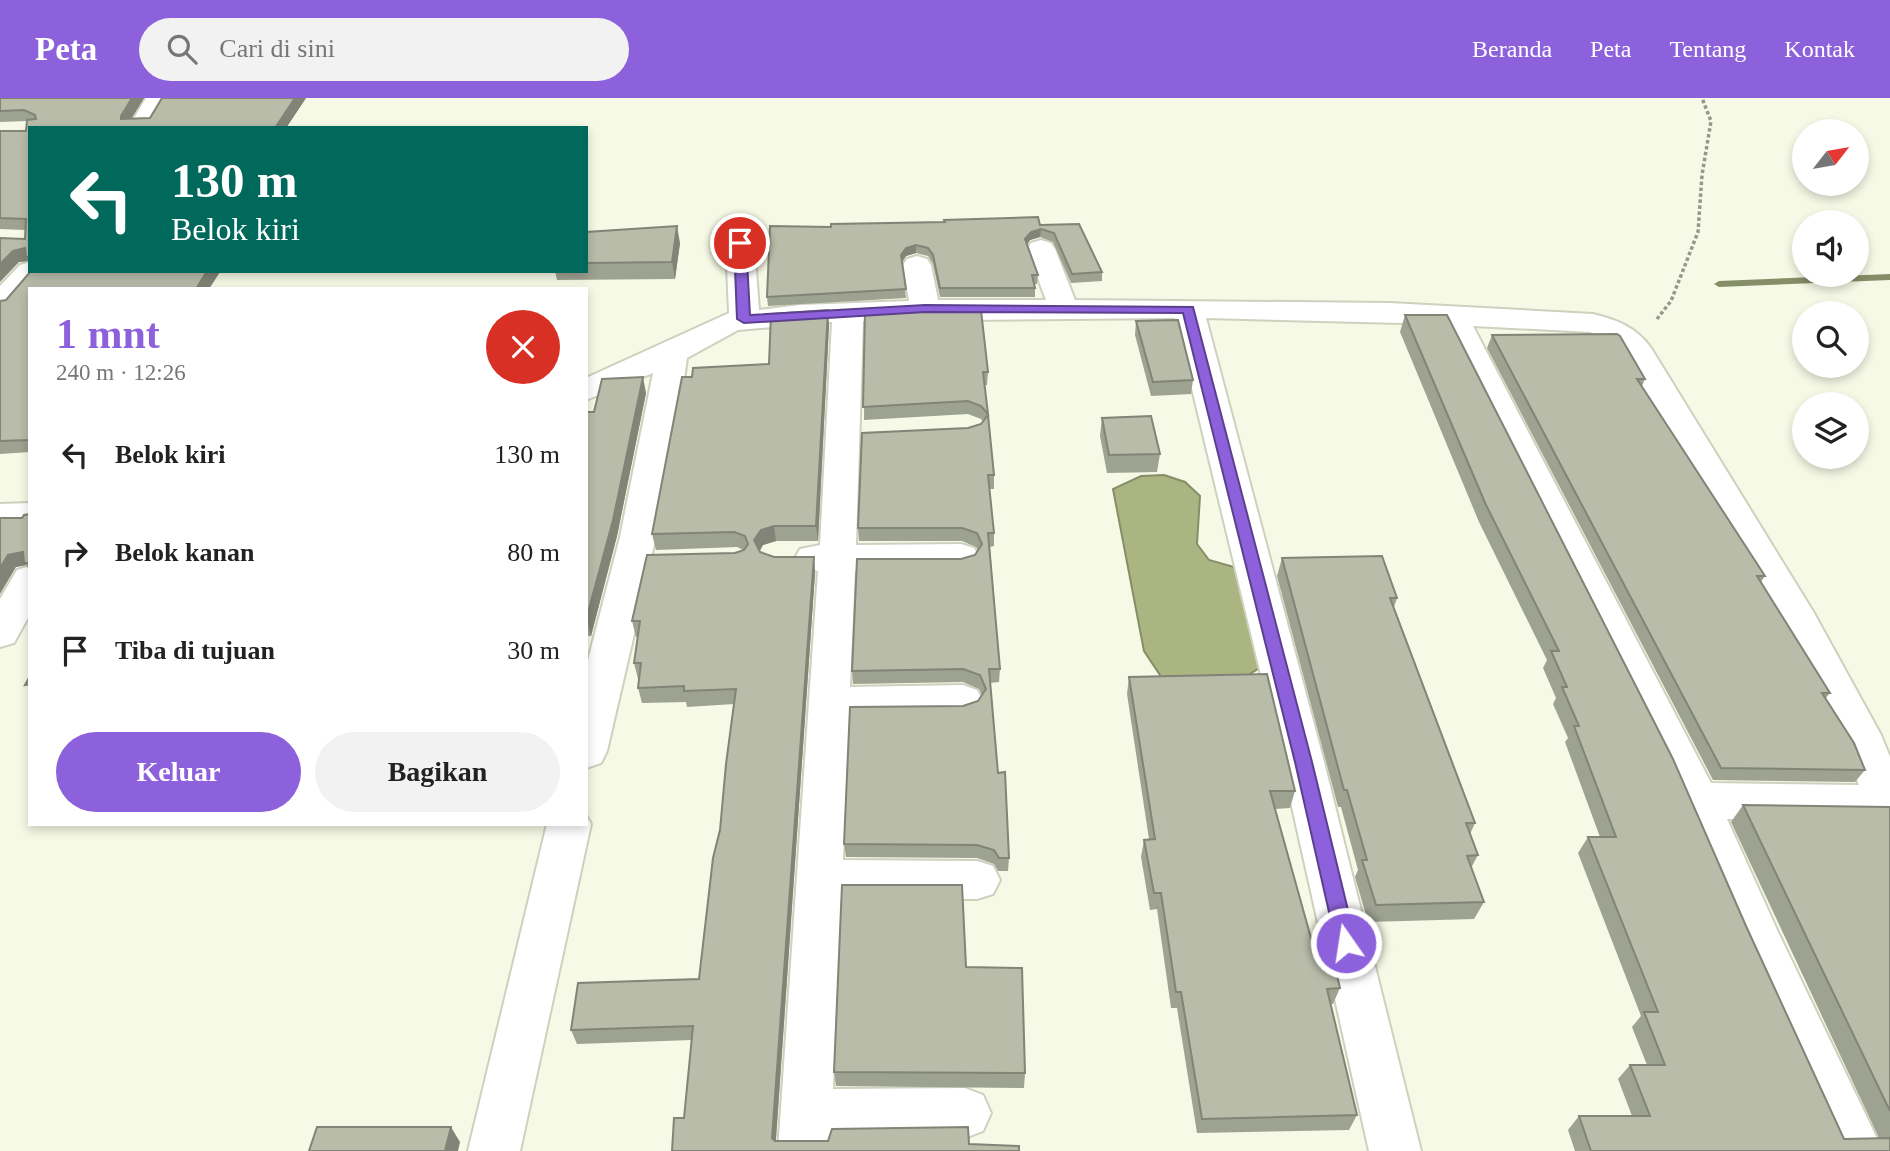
<!DOCTYPE html>
<html lang="id">
<meta charset="utf-8">
<style>
:root{--surface:#fff;--page:#f2f2f2;--text:#222;--muted:#767676;--accent:#8d61db}
body{margin:0;font-family:"Times New Roman",serif;background:var(--page);color:var(--text);height:100vh;display:flex;flex-direction:column;font-size:26px;white-space:nowrap}
*{box-sizing:border-box;margin:0}
p{font-size:23px;color:var(--muted)}
.icon{flex:none;width:38px;height:38px;fill:none;stroke:currentColor;stroke-width:2;stroke-linecap:round;stroke-linejoin:round}
.map{position:relative;flex:1;overflow:hidden}
.sheet{position:absolute;left:28px;top:189px;width:560px;height:539px;display:flex;flex-direction:column;background:var(--surface);border-radius:0px;box-shadow:0 4px 10px #0003}
.sheet>*{flex:none}
.banner{position:absolute;left:28px;top:28px;width:560px;height:147px;border-radius:0px;box-shadow:0 4px 10px #0003;background:#00695c;color:#fff;overflow:hidden}
.needle{width:46px;rotate:59deg}
.fabs{position:absolute;left:1792px;top:21px;display:grid;gap:14px}
.fabs a{display:grid;place-items:center;width:77px;height:77px;border-radius:50%;background:var(--surface);box-shadow:0 4px 10px #0003;font-size:35px}
.pin{position:absolute;display:grid;place-items:center;width:60px;height:60px;color:#fff;margin:-30px;border:4px solid #fff;border-radius:50%;box-shadow:0 2px 7px #0007}
.me{position:absolute;width:77px;margin:-38px;rotate:347deg;stroke-linejoin:round;filter:drop-shadow(0 0 5px #0008)}
.turn{display:flex;align-items:center;gap:24px;height:147px;padding:0 28px;font-size:32px}
.turn .icon{width:91px;height:91px;stroke-width:2.5}
.turn b{display:block;font-size:49px;line-height:60px}
.round{display:grid;place-items:center;flex:none;width:74px;height:74px;border-radius:37px;background:var(--page)}
.summary{display:flex;align-items:center;justify-content:space-between;height:119px;padding:0 28px}
h1{font-size:42px;font-weight:700;line-height:52px;color:var(--accent)}
.action{display:flex;gap:14px;margin-top:auto;padding:14px 28px}
.action a{flex:1;height:80px;border-radius:42px;background:var(--accent);color:#fff;font-size:28px;font-weight:700;line-height:80px;text-align:center}
.action a+a{background:var(--page);color:var(--text)}
ul{padding:0;list-style:none}
li{display:flex;align-items:center;gap:21px;height:98px;padding:0 28px}
li div{flex:1}
li b{display:block;font-size:26px}
li em{font-style:normal}
header{display:flex;align-items:center;gap:42px;box-sizing:border-box;height:98px;padding:0 35px;background:var(--accent);color:#fff}
header strong{font-size:33px}
nav{display:flex;gap:38px;margin-inline-start:auto;font-size:24px}
.search{width:490px;height:63px;background:var(--page);display:flex;align-items:center;gap:18px;box-sizing:border-box;padding:0 24px;border-radius:38px;color:var(--muted);font-size:26px}
.map>svg:first-child{display:block}
.water{fill:#abb582;stroke:#868e68;stroke-width:2}
.lines{fill:none;stroke-linecap:round;stroke-linejoin:round}
.stream{fill:#868e68;fill-rule:evenodd}
.street-casing{stroke:#cdd1be;stroke-width:4}
.path{stroke:#949789;stroke-width:3.5;stroke-dasharray:3.5 2.5;stroke-linecap:butt}
.street{fill:#fff;fill-rule:evenodd}
.wall{fill:#9ea291}
.shaded-wall{fill:#818476}
.building{fill:#b8bca9;stroke:#818476;stroke-width:2}
.route{fill:#8d61db;stroke:#5c3f8e;stroke-width:2}
</style>
<header>
<strong>Peta</strong>
<div class="search"><svg class="icon" aria-label="search" viewBox="0 0 24 24"><circle cx="10" cy="10" r="6"/><path d="M15 15l6 6"/></svg>Cari di sini</div>
<nav><a>Beranda</a><a>Peta</a><a>Tentang</a><a>Kontak</a></nav>
</header>
<div class="map">
<svg width="1890" height="1053" viewBox="0 0 1890 1053">
<rect width="100%" height="100%" fill="#f5f9e5"/>
<path class="water" d="M1164,377L1185,384L1200,398L1197,446L1209,462L1234,469L1261,569L1232,587L1168,589L1144,553L1113,391L1141,378Z"/>
<g class="lines">
<path class="stream" d="M1890,176V182L1719,189L1714,186L1719,183Z"/>
<g class="street-casing">
<path id="street" d="M146,0H170L153,30H128Z
M740,136L750,139L754,145L759,212L800,207L909,203L903,167L907,161L917,158L927,161L931,167L938,202H1046L1027,151L1031,145L1041,142L1051,145L1055,151L1075,202L1390,205L1593,216C1617,222 1636,229 1651,250L1814,515L1881,637L1890,659V727L1878,723L1727,721L1778,834L1883,1053H1830L1735,842L1665,676L1441,226L1206,220L1324,664L1421,1053H1369L1282,664L1175,220L863,223L856,447L961,446L974,450L979,459L974,468L961,472L855,473L850,589L963,587L977,592L983,603L977,614L963,619L849,620L843,762L977,763L993,768L1000,782L993,796L977,801H841L833,991L965,990L983,997L991,1015L983,1033L965,1040L831,1041L830,1053H778L818,473L800,469L795,460L800,451L820,447L832,224L738,232L687,260C670,392 637,522 607,653L601,665L586,670V570L620,439L653,275L586,302V280L729,215L726,145L730,139ZM1473,228L1590,234L1606,241L1620,251L1782,528L1839,637L1859,687L1711,685Z
M30,164V173H44L11,212L0,215V188L20,167Z
M30,405V429L0,430V406Z
M30,468V516L14,545L0,549V501L17,472Z
M586,717L591,726L520,1053H468L547,726H586Z"/>
</g>
<path class="path" d="M1657,221L1671,203L1698,134L1702,77L1711,23L1702,0"/>
<use href="#street" class="street"/>
</g>
<path class="wall" d="M0,0H144L131,21L150,20L162,0H306L286,30H30V165L28,163L19,164L25,141V132L0,131V33H26L27,23L0,24Z
M1079,126L1102,174V183L1071,185L1053,144L1040,139L1030,142L1027,146L1038,177L1037,186H1034L1035,190V199H940L933,166L928,158L916,155L906,158L902,164L906,200L768,208L767,199L831,129Z
M586,134L680,145L675,181L557,182L555,173H586Z
M31,173H229L30,191V354L0,356V203L6,202Z
M865,213L988,274L987,287H985L994,377V391H989L994,435V448L990,449L1000,571L999,584L990,585L998,675L1009,760L1008,773H998L994,766L977,760L846,759L844,746L963,608L978,603L982,597L979,591L963,584L853,586L852,573L961,461L975,457L978,452L976,449L962,443H859L858,430L968,330L981,326L983,323L981,321L968,316L864,322Z
M1405,217L1746,828L1844,1041L1879,1040L1731,724L1743,707L1890,709V1053H1575L1568,1032L1579,1018H1632L1618,981L1630,967H1647L1632,929L1641,918L1578,755L1588,739H1600L1565,644L1568,640L1553,606L1556,600L1543,570L1547,562L1479,424L1400,234Z
M1136,223L1193,282L1191,296L1151,298L1135,237Z
M829,227L818,443H776L763,447L759,453L774,459H814L815,475L776,1043L969,1046L672,1053L684,1020L692,942L577,946L571,932L699,881L720,732L734,606L687,609L686,604L642,605L638,590L639,581H638L634,565L638,539H636L632,523L735,455L743,452L737,449L656,452L652,436L692,279L769,266Z
M1492,237L1645,281L1642,288L1765,478L1761,484L1830,595L1825,601L1865,672L1855,684L1713,682L1487,250Z
M646,295L617,438L591,538H586V314H594Z
M1102,320L1160,356L1157,374L1107,375L1100,338Z
M30,416V473L26,467L16,469L22,420Z
M1282,460L1397,500L1394,509L1475,725L1470,736L1478,757L1471,770L1484,804L1474,821L1368,824L1355,779L1358,772L1341,709H1338L1277,478Z
M1129,579L1295,693L1290,710L1275,711L1311,840L1340,890L1333,906H1330L1357,1017L1349,1032L1197,1035L1177,910H1171L1157,811L1150,812L1141,759L1144,742L1149,741L1127,596Z
M966,869L1025,975L1024,990L836,988L834,974Z"/>
<path class="shaded-wall" d="M132,0H144L126,29L121,21V18Z
M295,0H306L286,30H275Z
M677,128L680,145L675,181L672,164Z
M1041,131L1040,139L1030,142L1025,150V141L1031,134Z
M916,147V155L906,158L901,166V157L906,150Z
M25,150L26,159L28,163L19,164L0,184V166L13,153Z
M207,173L220,174L209,191H196Z
M828,212L829,227L818,443L816,428Z
M643,279L646,295L617,438L591,538L587,522Z
M774,428L776,443L763,447L757,458L754,442L761,432Z
M23,454L24,465L26,467L16,469L0,496V470L8,457Z
M814,459L815,475L775,1053L772,1040Z
M451,1029L460,1044L458,1053H445Z"/>
<path class="building" d="M0,0H132L121,18V21L150,20L162,0H295L275,30H30V159H26L25,150L13,153L0,166V140L25,141L26,121L0,120V33H26L27,22L36,21L35,17L24,12L0,13Z
M1038,119L1040,127L1079,126L1102,174L1072,176L1054,135L1041,131L1031,134L1025,141L1038,177H1032L1035,190H940L933,157L928,150L916,147L906,150L901,157L906,191L767,199L770,128L831,129V126L945,124L944,122Z
M677,128L672,164L586,165V134Z
M31,173H207L196,191H30V342L0,343V203L6,202Z
M828,212L816,428H774L761,432L754,442L760,454L774,459H814L772,1040L775,1043H828L832,1031L968,1029L969,1046L1019,1048V1053H672L674,1020H684L693,928L571,932L578,885L699,881L713,760L720,732L726,666L736,591L684,593V588L638,590L641,565H634L640,523H632L647,457L735,455L744,452L748,446L745,438L734,434L652,436L682,279H692L693,270L769,266L771,216Z
M981,212L988,274H983L988,316L981,308L968,303L863,309L865,213Z
M1405,217H1447L1673,661L1746,828L1844,1041L1890,1040V1053H1591L1579,1018H1650L1630,967H1665L1644,914H1658L1588,739H1616L1574,628H1579L1562,589H1567L1551,553H1559L1486,407Z
M1178,222L1193,282L1153,284L1136,223Z
M1617,236L1620,238L1645,281H1637L1765,478H1757L1830,595H1822L1854,645L1865,672L1721,670L1492,237Z
M643,279L613,422L586,522V314H594L602,281Z
M988,317L994,377H988L994,435H988L1000,571H989L998,675L1005,674L1009,760H999L994,752L977,747L844,746L850,609L963,608L978,603L986,591L980,577L963,571L852,573L857,461H961L975,457L982,446L977,435L962,430H858L862,335L968,330L981,326Z
M1151,318L1160,356L1109,357L1102,320Z
M30,416V465H24L23,454L8,457L0,470V420H22L24,417Z
M1382,458L1397,500H1390L1475,725H1466L1478,757L1467,758L1484,804L1376,807L1362,762H1367L1347,692H1344L1282,460Z
M1267,576L1295,693H1270L1311,840L1328,839L1340,890L1327,891L1357,1017L1202,1021L1181,894H1176L1161,795H1154L1144,742L1155,741L1129,579Z
M30,578V586L25,587Z
M1743,707L1890,709V1013Z
M842,787H962L966,869L1022,870L1025,975L834,974Z
M317,1029H451L445,1053H309Z"/>
<path class="route" d="M740,141L746,145L750,217L925,207L1193,209L1312,664L1356,845L1353,852L1346,854L1339,852L1336,845L1295,664L1183,215L925,214L744,225L737,221L734,145Z"/>
</svg>
<div class="fabs">
<a><svg class="needle" viewBox="-14 -14 28 28"><path d="M0-13l5 13h-10z" fill="#e53935"/><path d="M0 13l5-13h-10z" fill="#767676"/></svg></a>
<a><svg class="icon" aria-label="sound" viewBox="0 0 24 24"><path d="M4 9h4l5-4v14l-5-4H4zM17 9q2 3 0 6"/></svg></a>
<a><svg class="icon" aria-label="search" viewBox="0 0 24 24"><circle cx="10" cy="10" r="6"/><path d="M15 15l6 6"/></svg></a>
<a><svg class="icon" aria-label="layers" viewBox="0 0 24 24"><path d="M12 4l9 5-9 5-9-5zM3 14l9 5 9-5"/></svg></a>
</div>
<div class="pin" style="left:740px;top:145px;background:#d93025"><svg class="icon" aria-label="arrive" viewBox="0 0 24 24"><path d="M6 21V4h12l-3 4 3 4H6"/></svg></div>
<svg class="me" style="left:1346px;top:845px" viewBox="-20 -20 40 40"><circle r="17" fill="#8d61db" stroke="#fff" stroke-width="3"/><path d="M0-11L8 9 0 5-8 9z" fill="#fff"/></svg>
<div class="banner">
<div class="turn"><svg class="icon" aria-label="left" viewBox="0 0 24 24"><path d="M17 20v-9H6M10 6l-5 5 5 5"/></svg><div><b>130 m</b>Belok kiri</div></div>
</div>
<section class="sheet">
<div class="summary"><div><h1>1 mnt</h1><p>240 m · 12:26</p></div><a class="round" style="background:#d93025;color:#fff"><svg class="icon" aria-label="close" viewBox="0 0 24 24"><path d="M6 6l12 12M18 6L6 18"/></svg></a></div>
<ul>
<li><svg class="icon" aria-label="left" viewBox="0 0 24 24"><path d="M17 20v-9H6M10 6l-5 5 5 5"/></svg><div><b>Belok kiri</b></div><em>130 m</em></li>
<li><svg class="icon" aria-label="right" viewBox="0 0 24 24"><path d="M7 20v-9h11M14 6l5 5-5 5"/></svg><div><b>Belok kanan</b></div><em>80 m</em></li>
<li><svg class="icon" aria-label="arrive" viewBox="0 0 24 24"><path d="M6 21V4h12l-3 4 3 4H6"/></svg><div><b>Tiba di tujuan</b></div><em>30 m</em></li>
</ul>
<div class="action"><a>Keluar</a><a>Bagikan</a></div>
</section>
</div>
